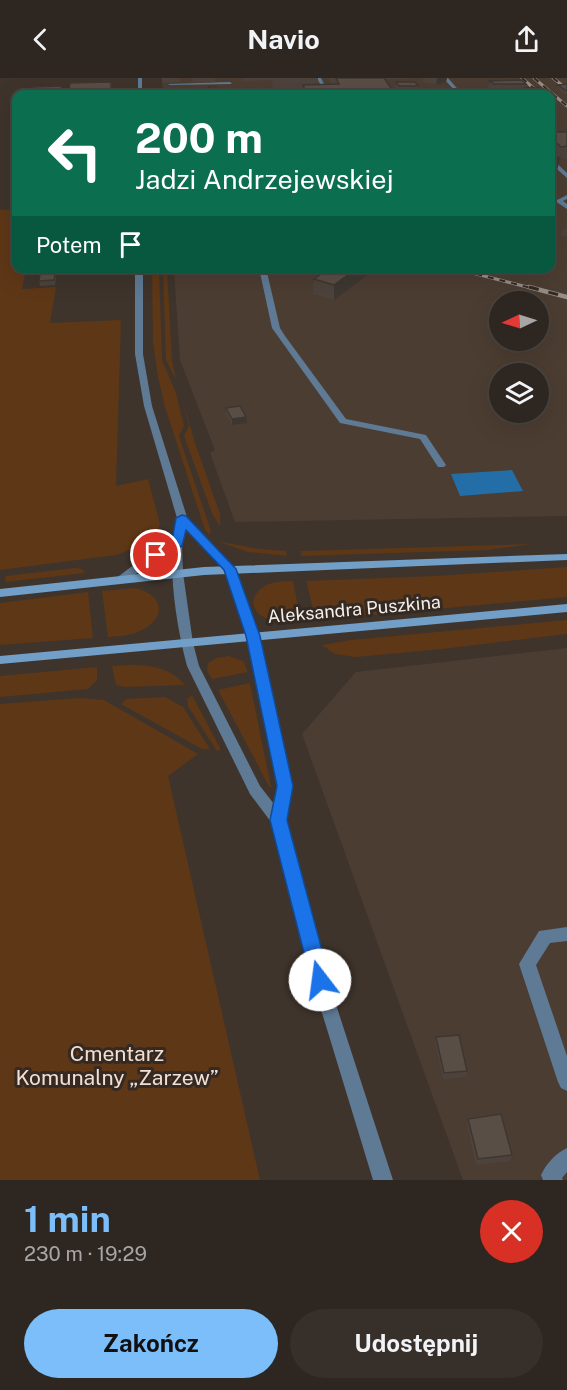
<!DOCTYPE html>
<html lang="pl">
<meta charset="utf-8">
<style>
:root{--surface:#2e2721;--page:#362f2a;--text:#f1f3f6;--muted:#a7a5a5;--line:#49443f;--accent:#7bbef9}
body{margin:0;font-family:"Public Sans",sans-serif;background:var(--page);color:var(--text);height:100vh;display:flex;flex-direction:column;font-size:22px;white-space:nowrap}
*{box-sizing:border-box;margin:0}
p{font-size:20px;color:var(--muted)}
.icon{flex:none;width:33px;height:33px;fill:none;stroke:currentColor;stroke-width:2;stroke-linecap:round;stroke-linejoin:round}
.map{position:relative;height:1102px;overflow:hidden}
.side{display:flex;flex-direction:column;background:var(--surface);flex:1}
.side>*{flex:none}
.banner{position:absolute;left:12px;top:12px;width:543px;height:183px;border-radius:12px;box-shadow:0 6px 24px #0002,0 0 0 2px var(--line);background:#0b6e4f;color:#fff;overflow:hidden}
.needle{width:39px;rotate:266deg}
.tools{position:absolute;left:489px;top:213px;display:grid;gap:12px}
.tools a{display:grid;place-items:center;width:60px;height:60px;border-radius:50%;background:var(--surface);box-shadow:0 6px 24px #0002,0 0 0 2px var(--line);font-size:30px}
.pin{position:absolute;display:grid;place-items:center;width:51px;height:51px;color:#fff;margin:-26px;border:3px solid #fff;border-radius:50%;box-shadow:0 2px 6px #0007}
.me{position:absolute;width:66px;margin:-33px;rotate:345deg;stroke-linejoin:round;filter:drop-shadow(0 0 4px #0008)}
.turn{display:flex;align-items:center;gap:21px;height:126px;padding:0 24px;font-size:27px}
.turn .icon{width:78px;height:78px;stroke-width:2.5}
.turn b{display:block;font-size:42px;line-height:51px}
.then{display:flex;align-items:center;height:57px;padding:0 24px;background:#0003;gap:12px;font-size:22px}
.round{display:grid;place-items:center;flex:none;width:63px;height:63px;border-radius:32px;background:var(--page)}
.summary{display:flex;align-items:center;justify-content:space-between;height:102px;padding:0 24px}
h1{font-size:36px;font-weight:700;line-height:45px;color:var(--accent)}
.button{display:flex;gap:12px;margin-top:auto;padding:12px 24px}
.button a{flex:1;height:69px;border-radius:36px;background:var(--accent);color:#111;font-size:24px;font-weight:700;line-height:69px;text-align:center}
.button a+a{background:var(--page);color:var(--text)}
header{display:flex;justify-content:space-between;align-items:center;height:78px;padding:0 24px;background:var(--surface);font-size:27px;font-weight:700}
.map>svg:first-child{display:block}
.built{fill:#4c3d32;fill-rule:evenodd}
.green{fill:#5e3716}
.water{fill:#246ea7}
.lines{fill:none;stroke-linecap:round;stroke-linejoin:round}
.lane{fill:#5e7a94;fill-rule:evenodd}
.street{fill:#5e7a94;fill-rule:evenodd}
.secondary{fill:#729fc8;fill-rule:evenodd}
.rail-far1-casing{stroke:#968e87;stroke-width:3}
.rail-casing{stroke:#968e87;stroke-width:4.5}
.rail-far1{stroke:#342a23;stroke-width:2;stroke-dasharray:6;stroke-linecap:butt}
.rail{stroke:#342a23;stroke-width:3;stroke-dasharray:10;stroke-linecap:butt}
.wall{fill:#4d433c}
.shaded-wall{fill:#3e3731}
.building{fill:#594e46;stroke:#3e3731;stroke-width:1.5}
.route{fill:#1a73e8;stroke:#114b97;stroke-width:1.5}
.labels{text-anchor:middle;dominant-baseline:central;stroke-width:6;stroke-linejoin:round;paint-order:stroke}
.street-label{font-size:18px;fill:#f5efea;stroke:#342a23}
.near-park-label{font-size:21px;fill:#f3dfd1;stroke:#342a23}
</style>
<header><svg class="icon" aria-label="back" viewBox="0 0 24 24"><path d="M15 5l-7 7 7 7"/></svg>Navio<svg class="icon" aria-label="share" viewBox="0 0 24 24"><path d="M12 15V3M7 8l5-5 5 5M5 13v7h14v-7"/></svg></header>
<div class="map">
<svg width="567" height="1102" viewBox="0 0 567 1102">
<rect width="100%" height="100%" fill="#3e342c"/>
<path class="built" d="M162,0H567V438L235,444L210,375L215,372L180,282L174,191L550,190V16H163ZM500,224H538V262H500ZM500,296H538V334H500Z
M567,570V1102H463L302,656L356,594Z"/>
<path class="green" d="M16,131V190L26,191L22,211L56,209L50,245L121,242L116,408L148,401L160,446L156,461H144L134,470L116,477L0,492V132Z
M152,191H159L162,282L176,315L184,348L179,358L211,453L209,457L205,452L165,329L158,299L153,264Z
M163,191H167L172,283L176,302L166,282Z
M181,316L195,365L220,436V449L212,435L184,358L189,348Z
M217,463L259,471L286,473L287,478L248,474Z
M533,466L487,472L301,478V473Z
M567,489V519L316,542L306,503L436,498Z
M75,490L82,491L85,495L5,504L6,498Z
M293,503L301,543C284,544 255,546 253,523C259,505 276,503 293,503Z
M135,510C163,516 168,539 142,552C131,558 119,558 108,559L102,513Z
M88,514L93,560L0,567V525Z
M567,542V556L442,571L356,579L335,576L322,567L351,562Z
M229,578L243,583L248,594L212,601L207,593L208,585L217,580Z
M130,587C153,587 170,590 185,607L124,609L116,607L112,588Z
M97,589V602L88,611L0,619V598Z
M250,605L271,709L270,710L218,612Z
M192,617L221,672L217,673L188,628L187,621Z
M165,619L183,629L210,671H202L121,626L126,621Z
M80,620L104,622L198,676L168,698L260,1102H0V626Z"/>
<path class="water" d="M512,392L523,413L460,418L451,396Z"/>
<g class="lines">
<path class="lane" d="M317,0H321L329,16H325Z
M443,0H448L462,16H458Z
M230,4L232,6L168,7L170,6Z
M288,13L290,15H231L233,14Z
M550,79L567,95V100L550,85Z
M567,117V121L563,123L567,126V131L555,123Z
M259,190H266L280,250L285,258L346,341L426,357L446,387L444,389H438L420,361L340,345L272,250Z
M567,849V863L550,865L536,887L567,978V1013L561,1010L558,1004L519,886L539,853Z
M567,1070V1094L562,1100L563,1102H543L541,1097C546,1086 556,1075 567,1070Z"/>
<path class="street" d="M138,0H142V16H138Z
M135,190H143V276L152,328L187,439L236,491L259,558L292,708L285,742L328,902L393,1102H373L312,902L271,744L250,716L187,588C177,550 171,510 172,470L125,504H117L115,501L160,467L172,463L177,440L144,328L135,276ZM185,450L225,492L247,558L278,708L274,726L260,708L199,588L193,565L183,495L182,465Z"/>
<path class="secondary" d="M567,476V482L204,497L0,519V511L204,489Z
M567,526V534L0,586V578Z"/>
<g class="rail-far1-casing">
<path id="rail-far1" d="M522,0L538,14
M534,0L567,28
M553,0L567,11
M453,190L535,211"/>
</g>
<g class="rail-casing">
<path id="rail" d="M529,209L567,219"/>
</g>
<use href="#rail-far1" class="rail-far1"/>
<use href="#rail" class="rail"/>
</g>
<path class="wall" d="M162,0H180V4L162,5Z
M192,0H215V4L193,5Z
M243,0H318V7L332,6L328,0H384L395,16H273L272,2L243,3Z
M386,0H408V1H387Z
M423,0H447L446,4L436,7L423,4Z
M489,3L526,6L525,10L548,16H492L488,13Z
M111,4L112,16H69V12Z
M396,4L418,8V11L425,16H398L395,12Z
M567,6V16H564L558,10V7Z
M62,8L63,16H32L31,13Z
M550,54H567V81H559L557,93L556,78L550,73Z
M567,150V158L561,157L562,152Z
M550,170L555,176L554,186H550Z
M90,190H107V195L91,196Z
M330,190H377L334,222L313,216L314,201Z
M55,195L56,200L55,207L40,208L39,203Z
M226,330L246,339L247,345L232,347L226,336Z
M436,959L467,993L466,999L443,1001L435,965Z
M468,1041L512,1077L510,1083L476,1087L467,1047Z"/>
<path class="shaded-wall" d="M437,0H447L446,4L436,7Z
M560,80L557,93L550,94V82Z
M357,190H377L334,222V207Z
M246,339L247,345L232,347V341Z"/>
<path class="building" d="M336,0H384L395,16H307L303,7L339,6Z
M522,2L526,6H494L489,3Z
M111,4V11L69,12L70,5Z
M396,4H415L418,8H399Z
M567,6V12H565L558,7Z
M62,8L61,12L31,13L33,9Z
M209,9H216L218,16H210Z
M525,10H540L548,16H532Z
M422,11L425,16H405L402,12Z
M550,54H567V68L561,69L550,59Z
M550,76L560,80L550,82Z
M550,170L555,176H550Z
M330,190H357L334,207L314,201Z
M55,195L54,202L39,203L40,196Z
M240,328L246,339L232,341L226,330Z
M459,957L467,993L444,995L436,959Z
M501,1036L512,1077L478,1081L468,1041Z"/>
<path class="route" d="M182,437L186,438L236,491L260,558L293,708L287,742L330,902L327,909L320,911L314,909L311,902L270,742L277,708L246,558L224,492L186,452L182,468L169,471L160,479H151L149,477L160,466L172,463L176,440Z"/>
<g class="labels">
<g class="street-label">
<text transform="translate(354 531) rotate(-5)">Aleksandra Puszkina</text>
</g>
<g class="near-park-label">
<text x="117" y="975">Cmentarz<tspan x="117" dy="24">Komunalny „Zarzew”</tspan></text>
</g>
</g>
</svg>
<div class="tools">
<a><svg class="needle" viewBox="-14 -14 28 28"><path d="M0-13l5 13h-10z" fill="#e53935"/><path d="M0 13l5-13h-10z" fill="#a7a5a5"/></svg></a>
<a><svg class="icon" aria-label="layers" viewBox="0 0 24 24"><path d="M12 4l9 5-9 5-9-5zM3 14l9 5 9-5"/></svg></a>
</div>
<div class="pin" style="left:156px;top:477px;background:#d93025"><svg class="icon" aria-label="arrive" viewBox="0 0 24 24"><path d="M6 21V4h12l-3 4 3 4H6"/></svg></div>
<svg class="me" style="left:320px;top:902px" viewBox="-20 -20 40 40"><circle r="19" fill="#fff"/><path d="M0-13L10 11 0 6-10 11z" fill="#1a73e8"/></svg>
<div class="banner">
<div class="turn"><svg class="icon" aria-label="left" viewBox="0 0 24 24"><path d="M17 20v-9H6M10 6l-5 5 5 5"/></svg><div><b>200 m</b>Jadzi Andrzejewskiej</div></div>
<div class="then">Potem<svg class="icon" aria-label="arrive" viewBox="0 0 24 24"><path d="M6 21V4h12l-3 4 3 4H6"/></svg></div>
</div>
</div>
<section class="side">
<div class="summary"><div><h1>1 min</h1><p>230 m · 19:29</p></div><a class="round" style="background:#d93025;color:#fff"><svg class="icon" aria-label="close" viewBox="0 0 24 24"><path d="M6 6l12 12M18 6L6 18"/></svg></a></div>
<div class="button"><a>Zakończ</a><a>Udostępnij</a></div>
</section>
